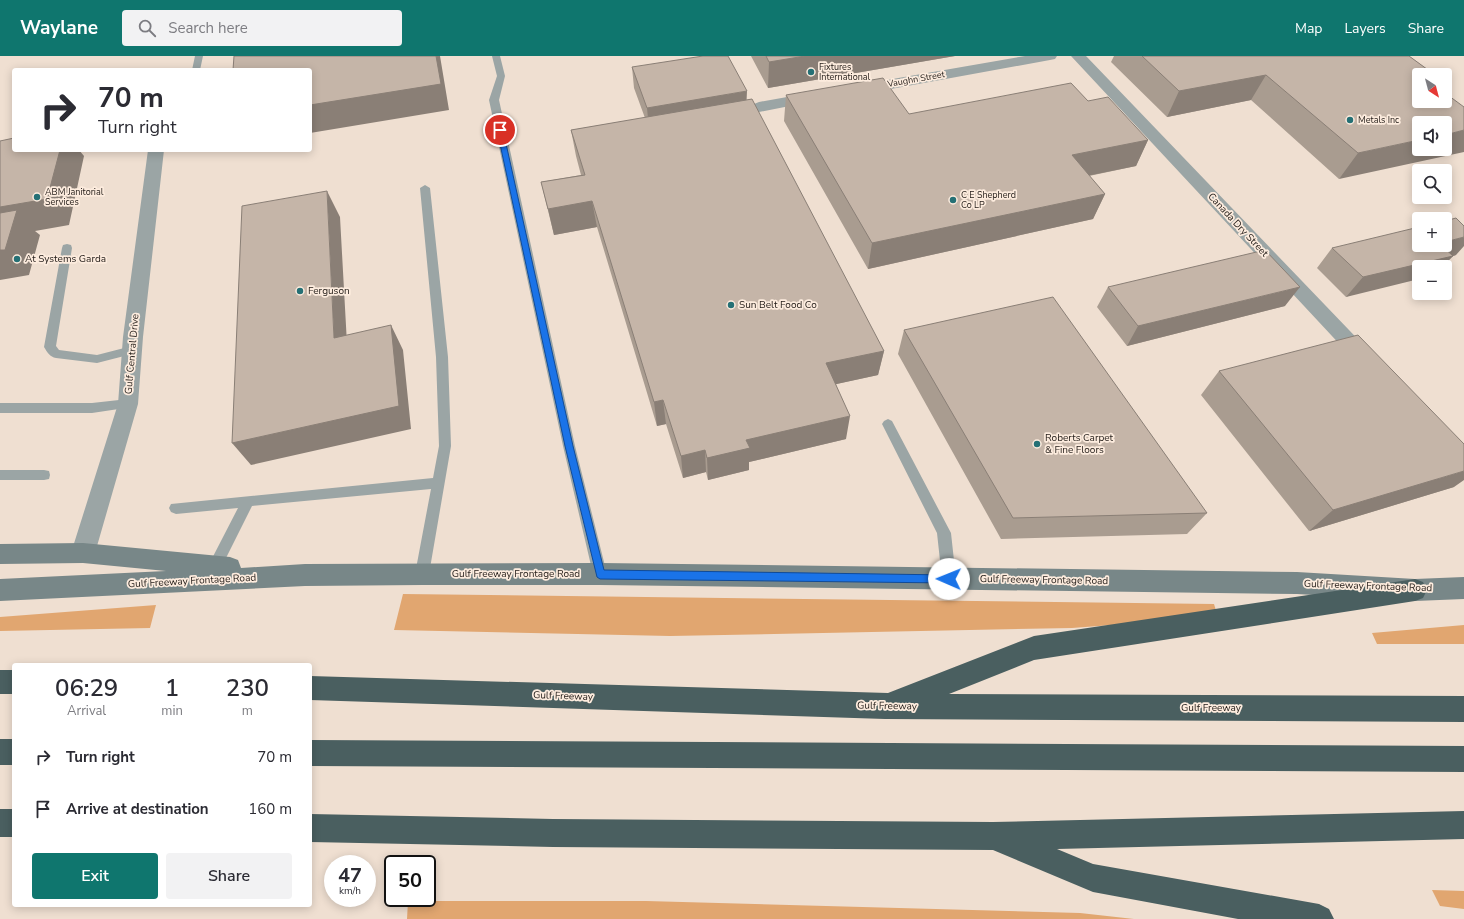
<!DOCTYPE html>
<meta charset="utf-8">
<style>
:root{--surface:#fff;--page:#f2f2f3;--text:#2b2b33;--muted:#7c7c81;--accent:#0f766e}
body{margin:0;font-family:"Nunito Sans",sans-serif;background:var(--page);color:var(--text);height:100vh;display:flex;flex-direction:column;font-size:15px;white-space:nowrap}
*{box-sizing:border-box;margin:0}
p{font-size:13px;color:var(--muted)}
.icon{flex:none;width:22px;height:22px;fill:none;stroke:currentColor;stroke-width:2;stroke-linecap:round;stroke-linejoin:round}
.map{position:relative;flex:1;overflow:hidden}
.details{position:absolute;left:12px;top:607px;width:300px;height:244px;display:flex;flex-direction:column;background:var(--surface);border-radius:4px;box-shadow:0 2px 10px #0003}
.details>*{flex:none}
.banner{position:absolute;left:12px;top:12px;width:300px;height:84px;border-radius:4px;box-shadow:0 2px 10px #0003;background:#fff;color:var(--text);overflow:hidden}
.needle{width:26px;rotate:144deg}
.fabs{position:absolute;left:1412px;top:12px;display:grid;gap:8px}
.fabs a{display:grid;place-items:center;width:40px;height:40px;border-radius:4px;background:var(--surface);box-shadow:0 2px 10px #0003;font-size:20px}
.speed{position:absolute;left:324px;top:799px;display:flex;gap:8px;font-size:20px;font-weight:700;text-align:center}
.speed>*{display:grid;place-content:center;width:52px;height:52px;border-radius:50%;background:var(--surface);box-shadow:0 2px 10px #0003;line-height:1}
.speed small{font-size:10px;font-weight:400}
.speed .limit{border:2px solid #111;border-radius:6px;background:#fff;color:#111}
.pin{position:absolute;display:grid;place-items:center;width:34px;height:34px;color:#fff;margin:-17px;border:2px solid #fff;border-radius:50%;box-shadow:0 1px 4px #0007}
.me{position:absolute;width:44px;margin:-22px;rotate:271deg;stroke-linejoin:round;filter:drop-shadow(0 0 3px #0008)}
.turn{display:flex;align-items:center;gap:14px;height:84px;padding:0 20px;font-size:18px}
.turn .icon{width:52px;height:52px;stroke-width:2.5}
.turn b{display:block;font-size:28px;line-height:34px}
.eta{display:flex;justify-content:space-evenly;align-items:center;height:68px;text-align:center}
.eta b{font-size:24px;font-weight:600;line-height:28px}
.primary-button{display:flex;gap:8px;margin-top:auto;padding:8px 20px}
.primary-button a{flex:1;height:46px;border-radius:4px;background:var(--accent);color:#fff;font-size:16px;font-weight:600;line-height:46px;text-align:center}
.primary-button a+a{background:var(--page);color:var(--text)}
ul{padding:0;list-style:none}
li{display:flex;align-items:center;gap:12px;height:52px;padding:0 20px}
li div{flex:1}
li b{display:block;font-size:15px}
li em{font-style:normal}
header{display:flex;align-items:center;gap:24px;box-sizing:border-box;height:56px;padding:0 20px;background:var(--accent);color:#fff}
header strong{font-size:19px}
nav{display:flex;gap:22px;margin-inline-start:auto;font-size:14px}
.search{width:280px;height:36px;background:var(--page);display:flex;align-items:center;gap:10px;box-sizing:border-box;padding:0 14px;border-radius:4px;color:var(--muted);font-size:15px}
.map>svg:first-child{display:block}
.green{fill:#e1a670}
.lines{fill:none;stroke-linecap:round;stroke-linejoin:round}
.service{fill:#9ba5a5;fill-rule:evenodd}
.minor{fill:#9ba5a5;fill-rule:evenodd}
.secondary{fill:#788788;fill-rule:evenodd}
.motorway{fill:#4a5f60;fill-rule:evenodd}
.wall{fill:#a99c90}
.shaded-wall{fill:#8a7f76}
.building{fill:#c5b5a8;stroke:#8a7f76}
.route{fill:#1a73e8;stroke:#114b97}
.poi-dot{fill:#257075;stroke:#fdecde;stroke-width:1.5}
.labels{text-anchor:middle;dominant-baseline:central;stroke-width:3.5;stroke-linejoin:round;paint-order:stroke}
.far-poi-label{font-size:9px;fill:#211b17;stroke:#fdecde;text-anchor:start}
.far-street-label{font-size:9px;fill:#211b17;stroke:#fdecde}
.street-label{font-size:10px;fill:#211b17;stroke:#fdecde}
.poi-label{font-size:10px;fill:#211b17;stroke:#fdecde;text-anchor:start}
</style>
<header>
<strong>Waylane</strong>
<div class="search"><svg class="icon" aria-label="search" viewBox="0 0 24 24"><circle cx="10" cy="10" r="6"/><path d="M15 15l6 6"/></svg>Search here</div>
<nav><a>Map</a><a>Layers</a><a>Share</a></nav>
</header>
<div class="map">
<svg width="1464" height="863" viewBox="0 0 1464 863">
<rect width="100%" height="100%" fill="#efdfd1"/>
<path class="green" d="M403,538L1214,548L1218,561L1072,572L670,580L394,574Z
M156,549L150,572L0,575V561Z
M1464,569V588H1377L1372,577Z
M1432,834L1464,835V853L1440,850Z
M408,845H646L1080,857L1134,863H407Z"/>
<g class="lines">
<path class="service" d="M195,0H203L200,14H192Z
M492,0H500L505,20L499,44L575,390L607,518L605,522L600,524L595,522L593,518L563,390L489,44L497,20Z
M425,129L430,132L448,301L451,390L429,518L427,522L422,524L417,522L415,518L431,433L252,450L217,520L212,522L207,520L205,516L238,452L176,458L171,456L169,452L171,448L433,422L439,390L436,301L420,132Z
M67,188L71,189L72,192L56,290L59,294L97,299L132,290L136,291L138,294L136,297L97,307L56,302C50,301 47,296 44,291L62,192L63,189Z
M128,343L132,345L134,348L132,351L92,357H0V347H92Z
M888,363L892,365L951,477L956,523L954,527L949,529L944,527L942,523L937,477L882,368L884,365Z
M0,414H44L49,415L50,419L49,423L44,424H0Z"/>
<path class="minor" d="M1025,0H1057L1055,3L1050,4L858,39L853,37L850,34L853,31L858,29Z
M1071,0H1086L1373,299L1376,304L1373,309L1366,311L1359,309Z
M815,36L820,38L823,41L820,44L759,56L754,54L751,51L754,48L759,46Z
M148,94H164L143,281L138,348L95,497L91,504L83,507L75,504L71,497L118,348L123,281Z"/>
<path class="secondary" d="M83,487L230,501L238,504L241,512L305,508L600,507L1297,516L1415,523L1464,521V543L1415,545L1297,538L600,529H422L305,530L0,545V523L166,515L83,507L0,508V488Z"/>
<path class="motorway" d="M1415,523L1423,526L1427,534L1423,542L1415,545L1034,604L949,638L1464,640V666L885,663L310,644V620L888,637L1034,580Z
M0,614H14V638H0Z
M0,683H14V709H0Z
M310,684L1464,690V716L310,710Z
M0,753H14V781H0Z
M1464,755V783L1057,793L1093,808L1319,848L1329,853L1334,863H1238L1093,836L993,794L553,791L310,786V758L553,763L993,766Z"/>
</g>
<path class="wall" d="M751,0H955L768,32Z
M1114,0H1409L1435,19L1339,123L1251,44L1167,61L1111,6Z
M632,11L746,44L884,295L878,319L836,328L846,383L749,406V414L708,424L706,416L683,422L666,368L657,370L597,171L554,179L541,126L581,119L576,100L571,74L645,62L634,32Z
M786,39L909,58L1088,45L1148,84L1136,110L1089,120L1105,138L1093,163L868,213L784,65Z
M1332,192L1456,199L1453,200L1442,211H1419L1346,241L1317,212Z
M1108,231L1285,250L1127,290L1097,251Z
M904,274L1207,457L1187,478L1001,483L898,298Z
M1219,315L1454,431L1309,475L1201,339Z"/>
<path class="shaded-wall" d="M436,0H440L449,54L310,77V49Z
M805,0H955L768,32L769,6Z
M1266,19L1251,44L1167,61L1179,35Z
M747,35L746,56L649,73L647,52Z
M1464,74V96L1339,123L1358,97L1419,84V93H1445V79Z
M1148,84L1136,110L1062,125L1072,99Z
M60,94H79L84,100L69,169L35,175L40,179L29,219L0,224V151Z
M327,135L340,161L348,306L334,282Z
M1105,138L1093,163L868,213L872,187Z
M592,145L597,171L554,179L548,153Z
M1464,181V190L1456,199L1453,200L1442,211H1419V223L1346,241L1363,221L1437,189H1445V186Z
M1300,231L1285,250L1127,290L1138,270Z
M391,269L403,294L411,373L251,409L232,387Z
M884,295L878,319L823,331L826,307Z
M663,344L666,368L657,370L654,346Z
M850,360L846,383L749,406V414L708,424L707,402L746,384Z
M705,394L706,416L683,422L681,400Z
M1464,415V424L1454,431L1309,475L1333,454Z"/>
<path class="building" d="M234,0H436L441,28L310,49V14H233Z
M703,0H728L747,35L647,52L632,11Z
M766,0H805L769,6Z
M1142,0H1409L1435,19H1419V45H1445V37L1464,51V74L1445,79V67H1419V84L1358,97L1266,19L1179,35Z
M883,22L909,58L1071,27L1088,45L1108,41L1148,84L1072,99L1105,138L872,187L786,39Z
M752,43L884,295L826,307L850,360L746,384L750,392L707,402L705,394L681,400L663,344L654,346L592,145L548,153L541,126L585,119L571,74Z
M14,82V94H60L47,143L0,151V85Z
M327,135L334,282L391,269L399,350L232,387L242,150Z
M17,154L5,194H0V157Z
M1456,162L1464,170V181L1445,186V165Z
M1419,171V189H1441L1453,200L1363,221L1332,192Z
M1265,194L1300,231L1138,270L1108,231Z
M1053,241L1207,457L1013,462L904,274Z
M1358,279L1464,388V415L1333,454L1219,315Z"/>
<path class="route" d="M500,72L503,74L573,390L604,514L949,519L952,520L954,523L952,526L949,527L600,523L597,521L565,390L497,74Z"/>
<g class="poi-dot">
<circle cx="811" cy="16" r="4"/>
<circle cx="1350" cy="64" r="4"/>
<circle cx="37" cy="141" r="4"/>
<circle cx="953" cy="144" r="4"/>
<circle cx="17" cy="203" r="4"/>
<circle cx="300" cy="235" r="4"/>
<circle cx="731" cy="249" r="4"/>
<circle cx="1037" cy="388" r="4"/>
</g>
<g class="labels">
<g class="far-poi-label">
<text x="819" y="11">Fixtures<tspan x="819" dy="10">International</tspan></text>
<text x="1358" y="64">Metals Inc</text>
<text x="45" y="136">ABM Janitorial<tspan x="45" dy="10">Services</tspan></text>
<text x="961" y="139">C E Shepherd<tspan x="961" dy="10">Co LP</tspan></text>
</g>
<g class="far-street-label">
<text transform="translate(916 23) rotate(-10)">Vaughn Street</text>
</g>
<g class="street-label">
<text transform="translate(1238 169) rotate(47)">Canada Dry Street</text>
<text transform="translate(132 298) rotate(-85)">Gulf Central Drive</text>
<text x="516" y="518">Gulf Freeway Frontage Road</text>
<text transform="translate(1044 524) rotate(1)">Gulf Freeway Frontage Road</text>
<text transform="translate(192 525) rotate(-3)">Gulf Freeway Frontage Road</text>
<text transform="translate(1368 530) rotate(2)">Gulf Freeway Frontage Road</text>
<text transform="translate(563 640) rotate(2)">Gulf Freeway</text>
<text transform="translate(887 650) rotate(1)">Gulf Freeway</text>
<text x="1211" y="652">Gulf Freeway</text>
</g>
<g class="poi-label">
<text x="25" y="203">At Systems Garda</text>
<text x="308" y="235">Ferguson</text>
<text x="739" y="249">Sun Belt Food Co</text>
<text x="1045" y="382">Roberts Carpet<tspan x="1045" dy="12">&amp; Fine Floors</tspan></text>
</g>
</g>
</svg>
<div class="fabs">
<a><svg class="needle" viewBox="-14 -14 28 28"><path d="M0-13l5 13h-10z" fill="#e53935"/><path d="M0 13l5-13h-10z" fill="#7c7c81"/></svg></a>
<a><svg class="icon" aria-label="sound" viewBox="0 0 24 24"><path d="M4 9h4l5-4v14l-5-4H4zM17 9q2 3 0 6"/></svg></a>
<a><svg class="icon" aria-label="search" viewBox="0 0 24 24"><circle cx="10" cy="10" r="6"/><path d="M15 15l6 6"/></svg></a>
<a>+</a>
<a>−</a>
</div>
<div class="speed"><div>47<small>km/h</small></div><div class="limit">50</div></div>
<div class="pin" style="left:500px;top:74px;background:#d93025"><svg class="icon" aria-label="arrive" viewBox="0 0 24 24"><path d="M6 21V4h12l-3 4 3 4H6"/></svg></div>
<svg class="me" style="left:949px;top:523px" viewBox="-20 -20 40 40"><circle r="19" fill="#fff"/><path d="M0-13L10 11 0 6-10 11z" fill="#1a73e8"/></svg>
<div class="banner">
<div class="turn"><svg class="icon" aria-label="right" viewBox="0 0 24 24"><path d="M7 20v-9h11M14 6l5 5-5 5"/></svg><div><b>70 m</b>Turn right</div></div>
</div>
<section class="details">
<div class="eta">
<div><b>06:29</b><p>Arrival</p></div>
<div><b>1</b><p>min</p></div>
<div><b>230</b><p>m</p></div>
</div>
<ul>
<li><svg class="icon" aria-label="right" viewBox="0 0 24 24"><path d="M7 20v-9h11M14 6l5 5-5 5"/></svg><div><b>Turn right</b></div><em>70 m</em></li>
<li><svg class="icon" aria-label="arrive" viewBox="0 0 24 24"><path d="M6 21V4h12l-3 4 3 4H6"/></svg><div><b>Arrive at destination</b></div><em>160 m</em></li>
</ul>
<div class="primary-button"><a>Exit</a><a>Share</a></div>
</section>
</div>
